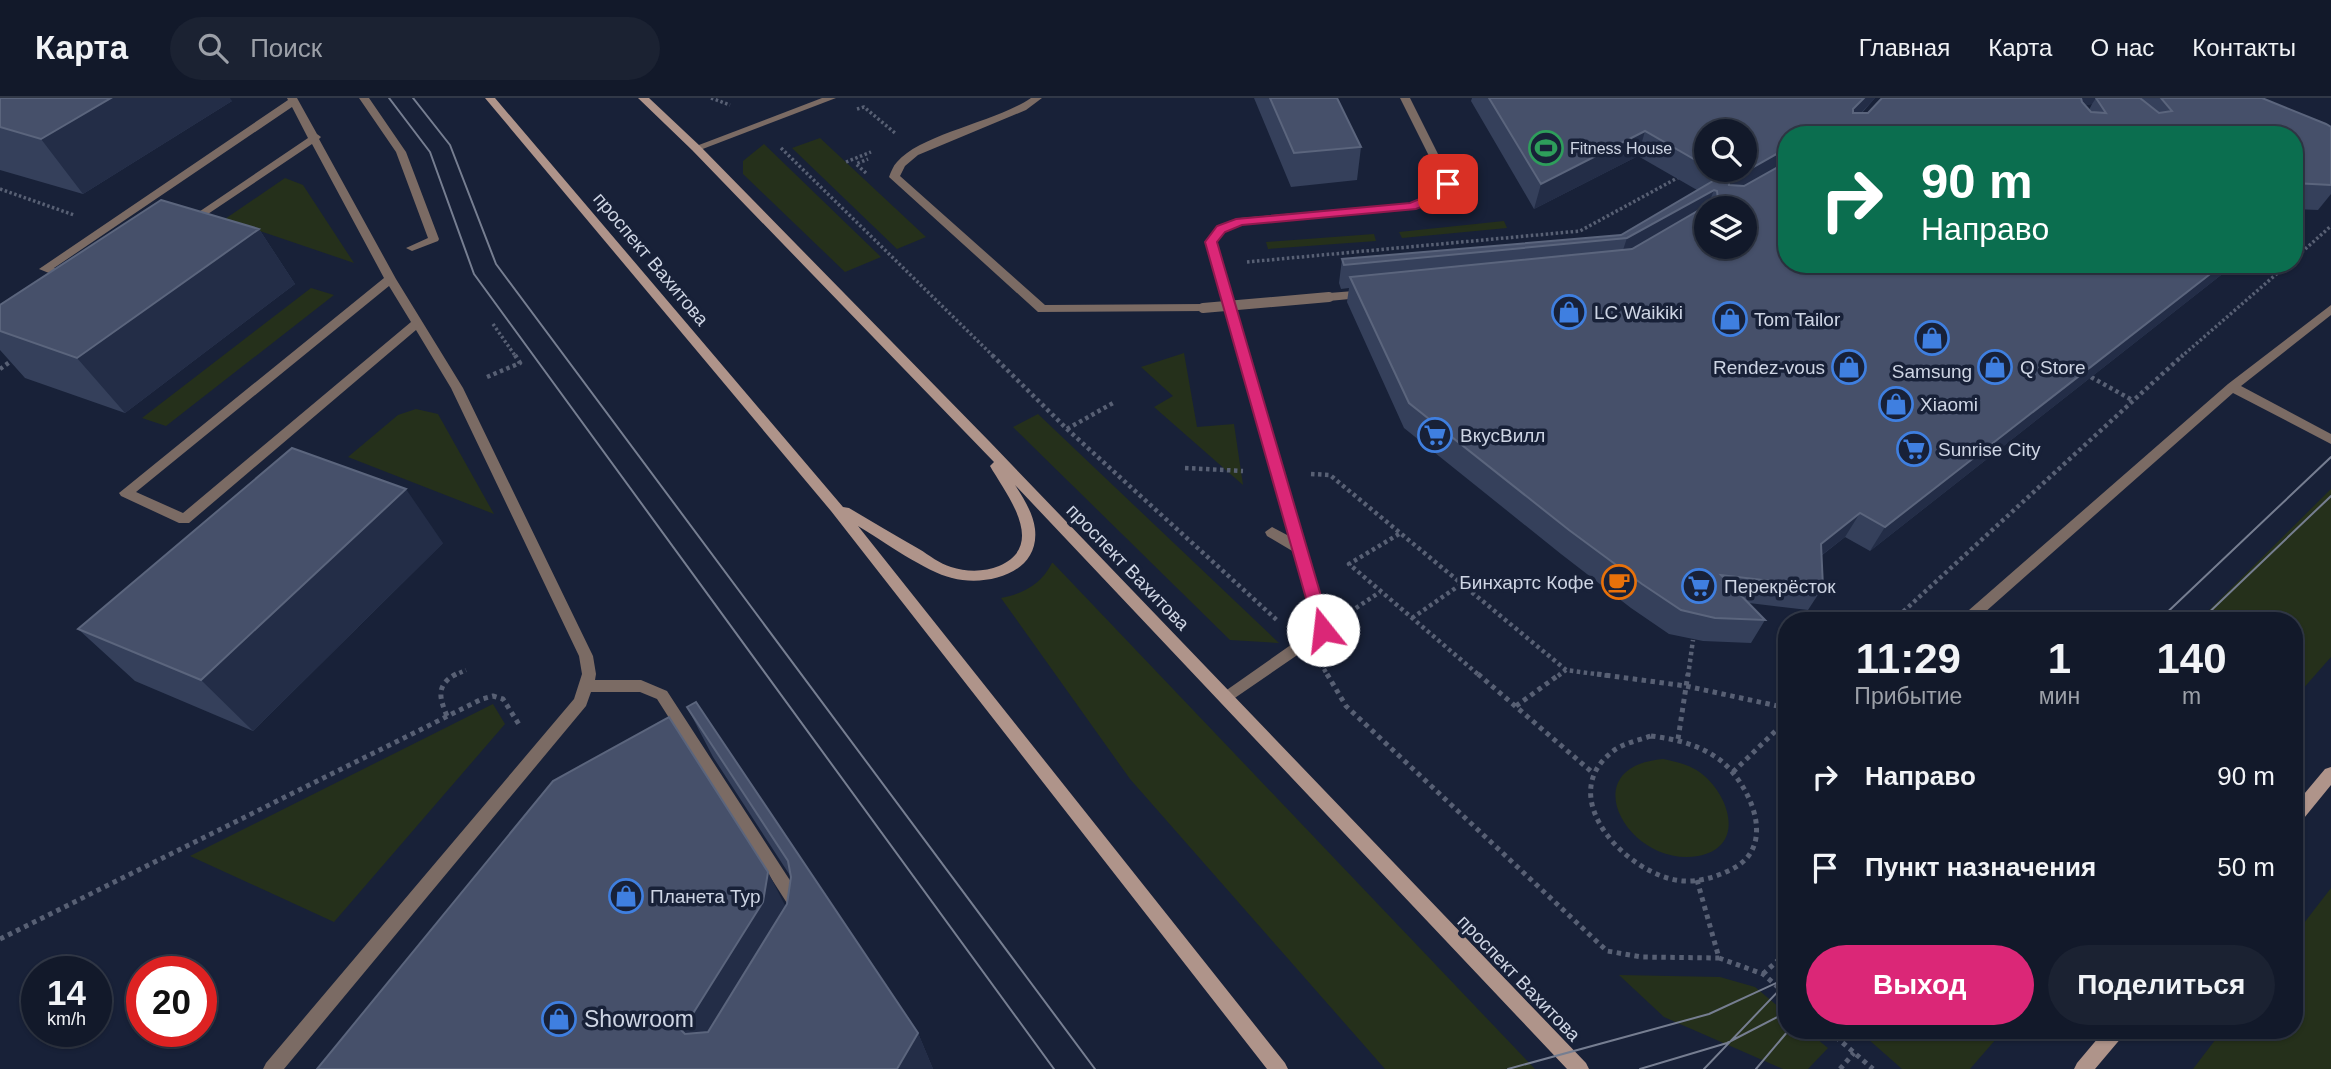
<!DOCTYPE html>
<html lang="ru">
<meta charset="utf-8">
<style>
:root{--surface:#12192a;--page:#1b2232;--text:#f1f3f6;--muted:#9ca0a8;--line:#313847;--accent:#db2777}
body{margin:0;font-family:Helvetica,sans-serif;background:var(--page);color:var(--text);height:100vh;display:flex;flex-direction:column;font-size:26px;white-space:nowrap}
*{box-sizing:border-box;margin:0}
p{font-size:23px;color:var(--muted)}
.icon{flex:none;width:38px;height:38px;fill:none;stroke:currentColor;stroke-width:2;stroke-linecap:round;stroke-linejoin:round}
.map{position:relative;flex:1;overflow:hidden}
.details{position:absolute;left:1778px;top:514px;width:525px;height:427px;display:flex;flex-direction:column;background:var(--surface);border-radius:28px;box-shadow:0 2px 5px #0004,0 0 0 2px var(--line)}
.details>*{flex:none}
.hud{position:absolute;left:1778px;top:28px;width:525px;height:147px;border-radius:28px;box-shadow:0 2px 5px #0004,0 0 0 2px var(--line);background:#0b6e4f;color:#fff;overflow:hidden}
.tools{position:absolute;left:1694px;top:21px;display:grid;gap:14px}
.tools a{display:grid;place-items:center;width:63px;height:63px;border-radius:50%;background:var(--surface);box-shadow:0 2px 5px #0004,0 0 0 2px var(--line);font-size:35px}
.speed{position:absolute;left:21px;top:858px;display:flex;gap:14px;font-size:35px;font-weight:700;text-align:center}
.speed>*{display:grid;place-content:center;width:91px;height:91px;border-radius:50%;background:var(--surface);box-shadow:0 2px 5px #0004,0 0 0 2px var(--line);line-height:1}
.speed small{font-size:18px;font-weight:400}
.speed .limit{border:10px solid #d22;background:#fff;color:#111}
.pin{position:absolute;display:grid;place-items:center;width:60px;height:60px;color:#fff;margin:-30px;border-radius:14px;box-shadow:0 4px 10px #0006}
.me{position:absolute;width:77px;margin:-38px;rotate:344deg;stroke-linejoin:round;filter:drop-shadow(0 0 5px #0008)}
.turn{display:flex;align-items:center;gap:24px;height:147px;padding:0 28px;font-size:32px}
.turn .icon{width:91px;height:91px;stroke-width:2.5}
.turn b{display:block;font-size:49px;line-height:60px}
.eta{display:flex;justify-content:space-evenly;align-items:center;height:119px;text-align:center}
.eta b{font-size:42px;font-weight:600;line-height:49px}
.cta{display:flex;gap:14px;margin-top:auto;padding:14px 28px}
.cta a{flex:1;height:80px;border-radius:42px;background:var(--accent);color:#fff;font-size:28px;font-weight:600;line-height:80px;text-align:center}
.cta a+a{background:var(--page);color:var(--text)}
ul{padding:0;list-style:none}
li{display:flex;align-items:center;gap:21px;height:91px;padding:0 28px}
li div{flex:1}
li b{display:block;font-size:26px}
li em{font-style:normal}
header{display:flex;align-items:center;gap:42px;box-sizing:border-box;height:98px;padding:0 35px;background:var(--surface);border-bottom:2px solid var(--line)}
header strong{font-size:33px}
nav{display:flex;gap:38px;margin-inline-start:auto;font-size:24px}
.search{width:490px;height:63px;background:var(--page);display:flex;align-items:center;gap:18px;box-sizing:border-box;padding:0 24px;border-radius:38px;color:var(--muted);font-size:26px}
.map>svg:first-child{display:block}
.green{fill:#25301b}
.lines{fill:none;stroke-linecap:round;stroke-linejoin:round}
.path-far2{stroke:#586074;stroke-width:3.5;stroke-dasharray:2.5 2.5;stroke-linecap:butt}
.path-far1{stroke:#586074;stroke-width:4.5;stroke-dasharray:3.5 3.5;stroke-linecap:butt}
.path{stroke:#586074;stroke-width:5;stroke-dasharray:4.5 4.5;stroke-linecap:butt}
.service{fill:#7b6b64;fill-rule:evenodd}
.minor{fill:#7b6b64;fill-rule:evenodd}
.secondary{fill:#af948a;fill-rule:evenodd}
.tram{stroke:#767e91;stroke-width:2}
.service-bridge{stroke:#7b6b64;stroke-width:10}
.wall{fill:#35405b;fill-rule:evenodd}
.shaded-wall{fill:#232d47}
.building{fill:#46506a;stroke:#5b657d;stroke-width:2;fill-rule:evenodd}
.route{fill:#db2777;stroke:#8e194d;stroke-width:2}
.labels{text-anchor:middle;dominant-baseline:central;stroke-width:7;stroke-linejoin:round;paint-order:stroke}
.far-poi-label{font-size:16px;fill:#ced5e4;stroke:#182138;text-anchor:start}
.street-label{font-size:19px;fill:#ced5e4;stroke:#182138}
.poi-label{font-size:19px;fill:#ced5e4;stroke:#182138;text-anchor:start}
.near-poi-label{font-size:23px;fill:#ced5e4;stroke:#182138;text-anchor:start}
</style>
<header>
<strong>Карта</strong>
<div class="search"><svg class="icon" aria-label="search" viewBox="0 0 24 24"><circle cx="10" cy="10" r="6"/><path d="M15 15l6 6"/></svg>Поиск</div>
<nav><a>Главная</a><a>Карта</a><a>О нас</a><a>Контакты</a></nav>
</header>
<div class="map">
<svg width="2331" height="971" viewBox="0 0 2331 971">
<rect width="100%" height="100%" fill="#182138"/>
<path class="green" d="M820,40L926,139L897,151L792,50Z
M764,46L881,159L845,174L743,76V63Z
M285,80L303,87L354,165L225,121Z
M1504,123L1507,130L1402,140L1399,134Z
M1374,136L1376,143L1268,151L1266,144Z
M311,190L334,197L166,328L142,320Z
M1184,255L1197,329L1234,326L1243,387L1154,309L1173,298L1141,269Z
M416,311L438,316L494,416L348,359L398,317Z
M1038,316L1279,545L1230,542L1013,329Z
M2331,391V559L2294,601V523H2198Z
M1052,465H1053L1535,971H1385L1130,681L1001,500C1025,495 1041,486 1052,465Z
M493,606L505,626L334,824L190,758Z
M1663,661C1677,664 1691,667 1702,676C1730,698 1746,749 1698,758C1629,770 1571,669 1663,661Z
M2331,790V971H2193L2222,933H2294V838Z
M1619,877L1720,879L1755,889L1787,916V933H1807L1828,950L1808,971H1783L1664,919Z
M1859,933H2003L1970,971H1902Z"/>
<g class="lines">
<path class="path-far2" d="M711,0L730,7
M857,11L864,9L895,35
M781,50L994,259
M846,64L871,54
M866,75L856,66L868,61
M0,91L74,117
M2294,161L2331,128
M1247,164L1580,133L1681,78
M493,226L516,259
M2181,259L2288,166"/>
<path class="path-far1" d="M992,257L1067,331L1279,524
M0,271L14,261
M487,279L520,265L515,257
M2091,279L2132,302
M1067,331L1113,305
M1185,370L1243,373
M1311,376L1330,377L1566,572L1610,578
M1399,436L1349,466L1480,578
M1350,514L1380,494
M1412,520L1460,487
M1893,523L2183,257
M1324,571L1328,578
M453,578L466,572
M1558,578L1566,572
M1688,578L1693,542"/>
<path class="path" d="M1327,576L1346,608L1607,853L1642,859L1719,860
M1478,576L1593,675
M1597,576L1686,588L1787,610
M1516,608L1560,576
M447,618C439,599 436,587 456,576
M1651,638C1676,641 1700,647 1720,662C1749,685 1778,746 1734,770C1719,778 1701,784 1683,783C1629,779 1553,700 1612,654C1621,646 1639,642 1651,638Z
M1678,641L1688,576
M1733,674L1787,622
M1697,782L1719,860L1763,876L1787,897
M0,841L482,601L493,598L503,601L520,628
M1763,876L1787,854
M1829,933L1873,971
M1840,971L1854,955"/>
<path class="service" d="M287,0H297L317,36L321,39L319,41L396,181L463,290L593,558L596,576L595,582H641L667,593L806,807L804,813L798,815L792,813L657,601L640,594H591L586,608L284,971H263L266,965L574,601L582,576L579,558L451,290L416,232L189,425H179L121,398L119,395L384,180L312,46L193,126L189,127L184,124L308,40L292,9L54,170L74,176V182H66L39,171L288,2ZM389,188L411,224L183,415L136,394Z
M359,0H369L406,54L439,141L438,143L412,153L406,150L428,140L396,54Z
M1031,0H1042L1026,12L918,57L905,68L900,78L1045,207L1203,206L1207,207V213L1038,214L889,79C891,74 893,68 897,64C921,36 996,24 1031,0Z
M1400,0H1410L1453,86L1441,101L1411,111L1242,126L1225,133L1217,144L1330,532L1328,536L1226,606L1221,604L1218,600L1221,596L1315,530L1294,454L1267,438L1265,434L1272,429L1289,438L1206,144L1217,129L1240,120L1410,105L1433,97L1443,86Z
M1366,192L1370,193V199L1329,203L1323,199L1329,195Z
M2331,207V217L2241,288L2331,336V346L2233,295L1975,523H1959L1961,519L2228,286Z"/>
<path class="minor" d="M822,0H836L700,52L691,50Z"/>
<path class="secondary" d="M485,0H495L843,409L849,410C872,424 895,437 919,451C929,457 940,466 951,469C966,474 985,474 999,468C1048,447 1006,396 990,368L994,364L692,52L638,0H649L700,48L989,343L1586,965L1589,971H1567L1015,387C1024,401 1033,415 1035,431C1040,476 986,489 952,480C926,474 883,443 858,428L1285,965L1288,971H1267L831,413Z
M2331,669V687L2300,725L2294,727V708L2325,671Z
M2104,933H2125L2122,939L2095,971H2074L2077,965Z"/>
<path class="tram" d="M389,0L430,54L474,176L1054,971
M413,0L450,47L496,166L1095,971
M2158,523L2331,359
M2200,523L2331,398
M1508,971L1709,916L1787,880
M1640,971L1727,945L1787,914
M1704,971L1787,884
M1756,971L1788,933"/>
<path class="service-bridge" d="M1203,210L1329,199"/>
</g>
<path class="wall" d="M0,0L232,3L83,96L0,72Z
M1254,0H1337L1361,49L1357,82L1291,89Z
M1472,0H1875L1862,15H1868L1882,0H2262L2331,29V96L2318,112L2294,111V37H1787V166H2235L1870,453L1845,439L1821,458L1823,489L1808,512L1749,505L1765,522L1751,545L1703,543L1669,536L1631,510L1561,456L1404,330L1347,204L1349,190L1341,191L1339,185L1342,161L1621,137L1697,92L1638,58L1534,111L1471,3ZM2092,6L2089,12L2085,7ZM1706,33L1745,72H1706Z
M259,131L295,186L125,315L25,280L0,252V207Z
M443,445L253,633L135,583L78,531Z
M687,609L918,935L933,971H317L786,808L787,806L791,779L713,659Z"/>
<path class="shaded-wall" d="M111,0H230L232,3L83,96L41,41Z
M1864,0H1875L1842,35L1853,11Z
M2082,0H2096L2092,6L2077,9Z
M1645,33L1638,58L1534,111L1541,86Z
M1787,50V69L1720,108L1729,83Z
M1714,92L1707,110L1619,164L1627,140Z
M259,131L295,186L125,315L77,260Z
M2223,166H2235L1870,453L1885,429Z
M406,391L443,445L253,633L201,582Z
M1860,415L1845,439L1806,469L1821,446Z
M768,774L791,819L714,971L682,933Z
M918,935L933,971H897Z"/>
<path class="building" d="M0,0H111L41,41L0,29Z
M1270,0H1337L1361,49L1294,55Z
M1489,0H1864L1853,11V15H1868L1882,0H2081L2082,4L2091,14L2106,15L2096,0H2140L2159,15L2172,13L2161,0H2262L2326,26L2331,29V87L2294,85V37H1787V50L1729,83V87L1744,88L1787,64V166H2223L1885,429L1860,415L1821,446L1823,489L1721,477L1765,522L1715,520L1681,512L1642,486L1569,432L1409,305L1350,179L1632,151L1718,101L1717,93L1714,92L1627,140L1344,167L1342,161L1621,137L1723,77L1713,72H1745V33H1706V68L1645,33L1541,86ZM1706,110H1745V149H1706Z
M161,102L259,131L77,260L0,233V207Z
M292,350L406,391L201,582L78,531Z
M696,604L918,935L897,971H317L553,683L669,619L768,774L763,804L682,933L685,936L708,934L787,806L791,779L788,763L687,609Z"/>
<path class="route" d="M1448,82L1454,86L1441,101L1416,111L1242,127L1225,134L1217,144L1331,532L1329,537H1317L1315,532L1205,144L1217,128L1236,121L1410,105L1432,96Z"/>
<defs>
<g id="stadium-ring" transform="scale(1.75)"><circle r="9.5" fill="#182138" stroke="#2e9e5b" stroke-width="1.5"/><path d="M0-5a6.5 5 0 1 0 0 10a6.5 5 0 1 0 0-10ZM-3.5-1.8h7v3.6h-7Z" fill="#2e9e5b"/></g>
<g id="shop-ring" transform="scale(1.75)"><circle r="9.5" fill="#182138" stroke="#3f7fe0" stroke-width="1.5"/><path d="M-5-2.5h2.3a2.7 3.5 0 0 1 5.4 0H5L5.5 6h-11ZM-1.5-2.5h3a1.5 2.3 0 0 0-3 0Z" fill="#3f7fe0"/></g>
<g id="supermarket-ring" transform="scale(1.75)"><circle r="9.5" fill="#182138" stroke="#3f7fe0" stroke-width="1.5"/><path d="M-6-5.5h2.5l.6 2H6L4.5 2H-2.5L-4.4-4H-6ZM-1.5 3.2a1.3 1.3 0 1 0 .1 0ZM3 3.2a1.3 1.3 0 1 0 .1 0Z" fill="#3f7fe0"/></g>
<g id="cafe-ring" transform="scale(1.75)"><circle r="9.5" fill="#182138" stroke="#e8710a" stroke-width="1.5"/><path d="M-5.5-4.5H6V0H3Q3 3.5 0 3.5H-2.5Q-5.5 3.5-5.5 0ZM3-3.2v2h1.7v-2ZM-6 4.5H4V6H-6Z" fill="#e8710a"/></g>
</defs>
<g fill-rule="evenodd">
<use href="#stadium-ring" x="1546" y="50"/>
<use href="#shop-ring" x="1569" y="214"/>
<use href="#shop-ring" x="1730" y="221"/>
<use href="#shop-ring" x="1932" y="240"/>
<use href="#shop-ring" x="1849" y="269"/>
<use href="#shop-ring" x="1995" y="269"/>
<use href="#shop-ring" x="1896" y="306"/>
<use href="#supermarket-ring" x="1435" y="337"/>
<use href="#supermarket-ring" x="1914" y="351"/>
<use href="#cafe-ring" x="1619" y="484"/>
<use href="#supermarket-ring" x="1699" y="488"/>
<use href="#shop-ring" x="626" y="798"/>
<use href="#shop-ring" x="559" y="921"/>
</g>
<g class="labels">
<g class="far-poi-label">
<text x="1570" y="50">Fitness House</text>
</g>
<g class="street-label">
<text transform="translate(651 161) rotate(50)">проспект Вахитова</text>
<text transform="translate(1128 469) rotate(46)">проспект Вахитова</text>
<text transform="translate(1519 880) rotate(46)">проспект Вахитова</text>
</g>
<g class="poi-label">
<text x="1594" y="214">LC Waikiki</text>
<text x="1754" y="221">Tom Tailor</text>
<text x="1825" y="269" text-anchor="end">Rendez-vous</text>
<text x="2020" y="269">Q Store</text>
<text x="1932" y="273" text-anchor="middle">Samsung</text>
<text x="1920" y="306">Xiaomi</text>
<text x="1460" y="337">ВкусВилл</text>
<text x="1938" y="351">Sunrise City</text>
<text x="1594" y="484" text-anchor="end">Бинхартс Кофе</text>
<text x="1724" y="488">Перекрёсток</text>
<text x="650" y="798">Планета Тур</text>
</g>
<g class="near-poi-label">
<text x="584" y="921">Showroom</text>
</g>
</g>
</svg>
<div class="tools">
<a><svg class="icon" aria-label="search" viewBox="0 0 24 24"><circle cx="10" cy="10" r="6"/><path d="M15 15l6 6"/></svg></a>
<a><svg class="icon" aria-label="layers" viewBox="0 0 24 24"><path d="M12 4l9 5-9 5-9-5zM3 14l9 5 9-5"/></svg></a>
</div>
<div class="speed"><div>14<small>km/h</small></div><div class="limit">20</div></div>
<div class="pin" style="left:1448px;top:86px;background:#d93025"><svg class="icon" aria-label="arrive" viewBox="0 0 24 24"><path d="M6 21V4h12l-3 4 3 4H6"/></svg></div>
<svg class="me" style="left:1323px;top:532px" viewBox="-20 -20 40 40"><circle r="19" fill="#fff"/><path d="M0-13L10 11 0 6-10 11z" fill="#db2777"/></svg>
<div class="hud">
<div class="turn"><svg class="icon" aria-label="right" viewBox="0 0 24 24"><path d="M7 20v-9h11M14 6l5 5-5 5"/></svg><div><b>90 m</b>Направо</div></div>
</div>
<section class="details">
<div class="eta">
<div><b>11:29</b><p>Прибытие</p></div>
<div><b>1</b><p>мин</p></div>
<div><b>140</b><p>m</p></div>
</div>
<ul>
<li><svg class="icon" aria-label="right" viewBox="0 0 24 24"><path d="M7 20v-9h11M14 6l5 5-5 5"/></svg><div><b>Направо</b></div><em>90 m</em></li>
<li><svg class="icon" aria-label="arrive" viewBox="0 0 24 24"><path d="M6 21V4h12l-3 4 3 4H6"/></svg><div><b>Пункт назначения</b></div><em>50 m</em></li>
</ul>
<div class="cta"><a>Выход</a><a>Поделиться</a></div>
</section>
</div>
